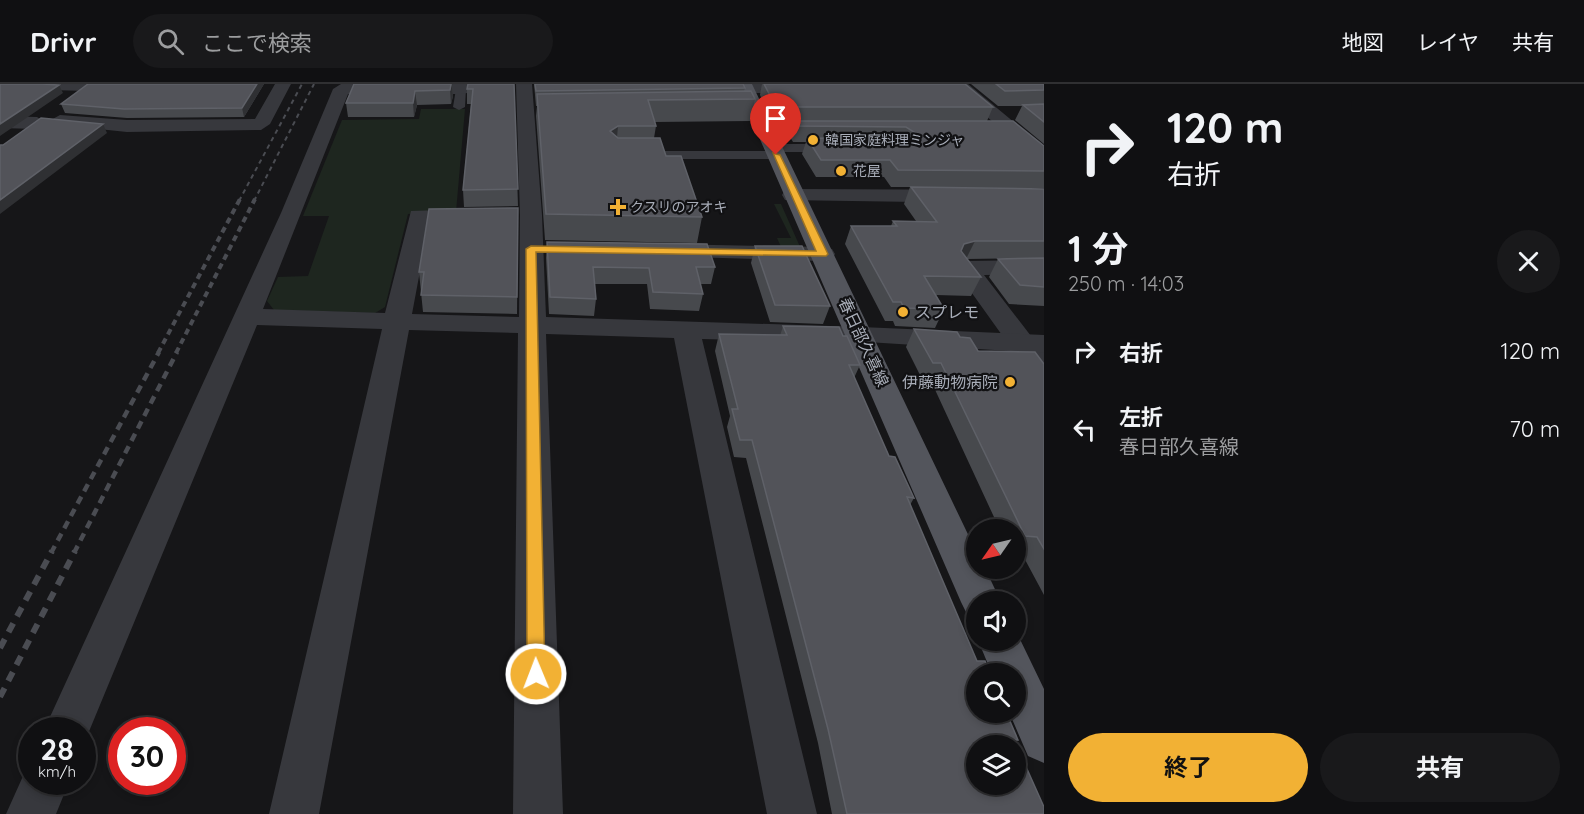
<!DOCTYPE html>
<html lang="ja">
<meta charset="utf-8">
<style>
:root{--surface:#101012;--page:#19191b;--text:#f1f3f6;--muted:#9c9d9f;--line:#303032;--accent:#f2b134}
body{margin:0;font-family:Quicksand,"Noto Sans JP",sans-serif;background:var(--page);color:var(--text);height:100vh;display:flex;flex-direction:column;font-size:22px;white-space:nowrap}
*{box-sizing:border-box;margin:0}
p{font-size:20px;color:var(--muted)}
.icon{flex:none;width:33px;height:33px;fill:none;stroke:currentColor;stroke-width:2;stroke-linecap:round;stroke-linejoin:round}
.map{position:relative;flex:1;overflow:hidden}
.sheet{display:flex;flex-direction:column;background:var(--surface);width:540px}
.sheet>*{flex:none}
.top-card{background:#101012;color:var(--text);overflow:hidden}
.needle{width:39px;rotate:236deg}
.fabs{position:absolute;left:966px;top:435px;display:grid;gap:12px}
.fabs a{display:grid;place-items:center;width:60px;height:60px;border-radius:50%;background:var(--surface);box-shadow:0 3px 9px #0003,0 0 0 2px var(--line);font-size:30px}
.speed{position:absolute;left:18px;top:633px;display:flex;gap:12px;font-size:30px;font-weight:700;text-align:center}
.speed>*{display:grid;place-content:center;width:78px;height:78px;border-radius:50%;background:var(--surface);box-shadow:0 3px 9px #0003,0 0 0 2px var(--line);line-height:1}
.speed small{font-size:15px;font-weight:400}
.speed .limit{border:9px solid #d22;background:#fff;color:#111}
.pin{position:absolute;display:grid;place-items:center;width:51px;height:51px;color:#fff;margin:-62px -26px;border-radius:50% 50% 50% 0;rotate:-45deg;box-shadow:0 0 6px #0007}
.pin .icon{rotate:45deg}
.me{position:absolute;width:66px;margin:-33px;rotate:359deg;stroke-linejoin:round;filter:drop-shadow(0 0 4px #0008)}
.turn{display:flex;align-items:center;gap:21px;height:126px;padding:0 24px;font-size:27px}
.turn .icon{width:78px;height:78px;stroke-width:2.5}
.turn b{display:block;font-size:42px;line-height:51px}
.round{display:grid;place-items:center;flex:none;width:63px;height:63px;border-radius:32px;background:var(--page)}
.summary{display:flex;align-items:center;justify-content:space-between;height:102px;padding:0 24px}
h1{font-size:36px;font-weight:700;line-height:45px}
.action{display:flex;gap:12px;margin-top:auto;padding:12px 24px}
.action a{flex:1;height:69px;border-radius:36px;background:var(--accent);color:#111;font-size:24px;font-weight:700;line-height:69px;text-align:center}
.action a+a{background:var(--page);color:var(--text)}
ul{padding:0;list-style:none}
li{display:flex;align-items:center;gap:18px;height:78px;padding:0 24px}
li div{flex:1}
li b{display:block;font-size:22px}
li em{font-style:normal}
header{display:flex;align-items:center;gap:36px;box-sizing:border-box;height:84px;padding:0 30px;background:var(--surface);border-bottom:2px solid var(--line)}
header strong{font-size:28px}
nav{display:flex;gap:33px;margin-inline-start:auto;font-size:21px}
.search{width:420px;height:54px;background:var(--page);display:flex;align-items:center;gap:15px;box-sizing:border-box;padding:0 21px;border-radius:33px;color:var(--muted);font-size:22px}
main{display:flex;flex:1;min-height:0}
.map>svg:first-child{display:block}
.green{fill:#1e261f}
.lines{fill:none;stroke-linecap:round;stroke-linejoin:round}
.service{fill:#37383d;fill-rule:evenodd}
.minor{fill:#37383d;fill-rule:evenodd}
.tertiary{fill:#37383d;fill-rule:evenodd}
.primary{fill:#53555c;fill-rule:evenodd}
.rail-far3{stroke:#4a4c52;stroke-width:2;stroke-dasharray:4.5 4;stroke-linecap:butt}
.rail-far2{stroke:#4a4c52;stroke-width:4;stroke-dasharray:6 4.5;stroke-linecap:butt}
.rail-far1{stroke:#4a4c52;stroke-width:4.5;stroke-dasharray:8 6;stroke-linecap:butt}
.rail{stroke:#4a4c52;stroke-width:6;stroke-dasharray:10 8;stroke-linecap:butt}
.wall{fill:#47494d}
.shaded-wall{fill:#2f3033}
.building{fill:#525359;stroke:#5f6168;stroke-width:1.5;fill-rule:evenodd}
.route{fill:#f2b134;stroke:#9d7322;stroke-width:1.5}
.poi-dot{fill:#f2b134;stroke:#111113;stroke-width:2}
.labels{text-anchor:middle;dominant-baseline:central;stroke-width:4.5;stroke-linejoin:round;paint-order:stroke}
.far-poi-label{font-size:14px;fill:#a8adb8;stroke:#111113;text-anchor:start}
.poi-label{font-size:16px;fill:#a8adb8;stroke:#111113;text-anchor:start}
.street-label{font-size:16px;fill:#a8adb8;stroke:#111113}
</style>
<header>
<strong>Drivr</strong>
<div class="search"><svg class="icon" aria-label="search" viewBox="0 0 24 24"><circle cx="10" cy="10" r="6"/><path d="M15 15l6 6"/></svg>ここで検索</div>
<nav><a>地図</a><a>レイヤ</a><a>共有</a></nav>
</header>
<main>
<div class="map">
<svg width="1044" height="730" viewBox="0 0 1044 730">
<rect width="100%" height="100%" fill="#161618"/>
<path class="green" d="M421,25H465L456,128L408,130L385,223L375,229L274,226L267,217L278,193L308,192L329,132H303L342,36L419,35Z
M774,120H781L801,165H782L777,154H791Z"/>
<g class="lines">
<path class="service" d="M461,2L466,5L465,23L459,26L453,23L456,5Z
M772,60H833L839,64L833,68H778L782,71L776,75H638L632,71L638,67H770L766,64Z"/>
<path class="minor" d="M3,0H95L96,2L88,7L11,5Z
M275,0H291L270,40L261,46L127,48L60,41L51,36L60,31L127,36L255,35Z
M341,0H470L467,9L461,10H348L263,225L385,229L411,127L473,125L481,127L484,132L481,137L429,139L412,230L519,233L520,131L516,0H532L542,131L546,233L861,243L871,245L875,251L871,257L861,259L702,255L817,730H767L674,254L546,250L563,730H513L518,249L409,246L319,730H269L382,245L257,241L83,662L82,646H44L281,129L333,5Z
M741,0H810L814,4L806,9H745L737,4Z
M950,0H968L1044,63V79L1037,77Z
M0,32L37,33L46,39L37,45L0,44Z
M763,39H836L845,45L836,51L756,49L754,45L756,41Z
M793,105L1044,106V120L785,116L782,111L785,106Z
M665,160L823,163L832,165L835,170L832,175L823,177L656,172L653,167L656,162Z
M1044,176V190L984,191L1044,269V299L1034,296L954,184L957,179L966,177Z
M32,680V698H69L56,730H6L28,681Z"/>
<path class="tertiary" d="M861,243L1044,251V269L851,257L847,251L851,245Z"/>
<path class="primary" d="M736,0H752L976,467V484H985L1001,518H976V534L967,530L961,518Z
M1016,547L1044,605V679L1028,672L1009,628H1016V590H992L978,556H1016Z"/>
<path class="rail-far3" d="M239,117L302,0
M254,117L314,0"/>
<path class="rail-far2" d="M158,269L240,115
M176,269L255,115"/>
<path class="rail-far1" d="M51,469L159,268
M74,469L177,268"/>
<path class="rail" d="M0,564L52,467
M0,613L75,467"/>
</g>
<path class="wall" d="M88,0H264L244,33L127,34L65,29L61,20Z
M452,0L453,12L451,20L417,21L414,33H348L346,19Z
M514,0L518,122L464,123L463,106L471,20H467V5Z
M534,0H743L745,4L744,7L755,15L750,37L655,38L656,42L654,54L702,133L697,159L545,156L536,32L537,22H536Z
M762,0H965L993,23L987,37H772L760,11Z
M971,0H1044V60L1015,36L1022,22H998Z
M794,37H1013L1044,62V104H962L1044,105V222L1009,220L989,193L998,175L1033,174L967,175L981,193L971,212L936,211L944,225L935,244L895,242L893,237H885L845,160L851,142H891L893,137H916L904,120L910,103H891L884,93H816L802,70L806,58H793L790,53Z
M518,124L517,230L423,228L419,188Z
M547,158L715,183L711,200H700L703,210L699,227L650,225L647,200H595L596,215L594,232L549,230L546,174Z
M755,162L830,222L823,240L770,238L751,179Z
M783,242L843,252L860,281L854,294L889,372L914,414L910,421L977,577L1018,656L1015,659L1044,730H832L818,659L746,374L734,373L727,343L730,332L715,267L719,250L780,252Z
M914,245L960,253L978,267L1044,280V511L1022,470H1016V446H1000L931,297H923L906,263Z"/>
<path class="shaded-wall" d="M257,0H264L244,33L242,24Z
M452,0L453,12L451,20L450,6Z
M59,1L63,9L0,52V40Z
M415,7L417,21L414,33L413,19Z
M103,40L107,49L0,130V116Z
M618,42L616,65L610,47Z
M975,157L966,175L955,178L964,160Z"/>
<path class="building" d="M0,0H42L59,1L0,40Z
M88,0H257L242,24L124,25L61,20Z
M354,0H451L450,6L415,7L413,19H346Z
M468,0H514L518,105L463,106L473,5H467Z
M535,0H743L745,4L536,7Z
M764,0H965L993,23H776Z
M996,0H1044V6L1005,7Z
M751,7L755,15L648,16L656,42H618L610,47L618,54H660L666,72H681L702,133L546,130L537,10Z
M1044,20V38L1023,21Z
M41,34L103,40L0,116V61H3Z
M794,37H1013L1044,62V87L898,86L890,76H821L807,54L906,55L914,48L906,43L797,42Z
M911,103L1044,105V157H975L964,160L961,167L981,193L924,192L944,225L904,224L901,218H893L851,142H897L893,137L937,138Z
M518,124L517,213L421,211L424,188H419L429,125Z
M547,158L707,160L715,183H696L703,210L653,208L649,184L593,183L596,215L550,213Z
M755,162H802L830,222L775,221Z
M1044,174V203L1020,201L998,175Z
M783,242L839,243L843,252H847L860,281H849L889,372L895,373L914,414L907,413L977,577H985L990,590H976V628H1006L1018,656H1014L1044,723V730H847L828,645L752,356H740L732,325H738L719,250L787,251ZM976,662H1016V700H976Z
M914,245L957,248L960,253L970,254L978,267L1035,268L1044,280V465L1037,453L1025,452L941,279H933Z"/>
<path class="route" d="M773,69L780,71L828,170L826,172L536,168L545,590L542,596L536,599L530,596L527,590L526,165L531,162L816,167Z"/>
<g class="poi-dot">
<circle cx="813" cy="56" r="6"/>
<circle cx="841" cy="87" r="6"/>
<path d="M615 114h6v6h6v6h-6v6h-6v-6h-6v-6h6z"/>
<circle cx="903" cy="228" r="6"/>
<circle cx="1010" cy="298" r="6"/>
</g>
<g class="labels">
<g class="far-poi-label">
<text x="825" y="56">韓国家庭料理ミンジャ</text>
<text x="853" y="87">花屋</text>
<text x="630" y="123">クスリのアオキ</text>
</g>
<g class="poi-label">
<text x="915" y="228">スプレモ</text>
<text x="998" y="298" text-anchor="end">伊藤動物病院</text>
</g>
<g class="street-label">
<text transform="translate(864 258) rotate(65)">春日部久喜線</text>
</g>
</g>
</svg>
<div class="fabs">
<a><svg class="needle" viewBox="-14 -14 28 28"><path d="M0-13l5 13h-10z" fill="#e53935"/><path d="M0 13l5-13h-10z" fill="#9c9d9f"/></svg></a>
<a><svg class="icon" aria-label="sound" viewBox="0 0 24 24"><path d="M4 9h4l5-4v14l-5-4H4zM17 9q2 3 0 6"/></svg></a>
<a><svg class="icon" aria-label="search" viewBox="0 0 24 24"><circle cx="10" cy="10" r="6"/><path d="M15 15l6 6"/></svg></a>
<a><svg class="icon" aria-label="layers" viewBox="0 0 24 24"><path d="M12 4l9 5-9 5-9-5zM3 14l9 5 9-5"/></svg></a>
</div>
<div class="speed"><div>28<small>km/h</small></div><div class="limit">30</div></div>
<div class="pin" style="left:776px;top:71px;background:#d93025"><svg class="icon" aria-label="arrive" viewBox="0 0 24 24"><path d="M6 21V4h12l-3 4 3 4H6"/></svg></div>
<svg class="me" style="left:536px;top:590px" viewBox="-20 -20 40 40"><circle r="17" fill="#f2b134" stroke="#fff" stroke-width="3"/><path d="M0-11L8 9 0 5-8 9z" fill="#fff"/></svg>
</div>
<section class="sheet">
<div class="top-card">
<div class="turn"><svg class="icon" aria-label="right" viewBox="0 0 24 24"><path d="M7 20v-9h11M14 6l5 5-5 5"/></svg><div><b>120 m</b>右折</div></div>
</div>
<div class="summary"><div><h1>1 分</h1><p>250 m · 14:03</p></div><a class="round"><svg class="icon" aria-label="close" viewBox="0 0 24 24"><path d="M6 6l12 12M18 6L6 18"/></svg></a></div>
<ul>
<li><svg class="icon" aria-label="right" viewBox="0 0 24 24"><path d="M7 20v-9h11M14 6l5 5-5 5"/></svg><div><b>右折</b></div><em>120 m</em></li>
<li><svg class="icon" aria-label="left" viewBox="0 0 24 24"><path d="M17 20v-9H6M10 6l-5 5 5 5"/></svg><div><b>左折</b><p>春日部久喜線</p></div><em>70 m</em></li>
</ul>
<div class="action"><a>終了</a><a>共有</a></div>
</section>
</main>
